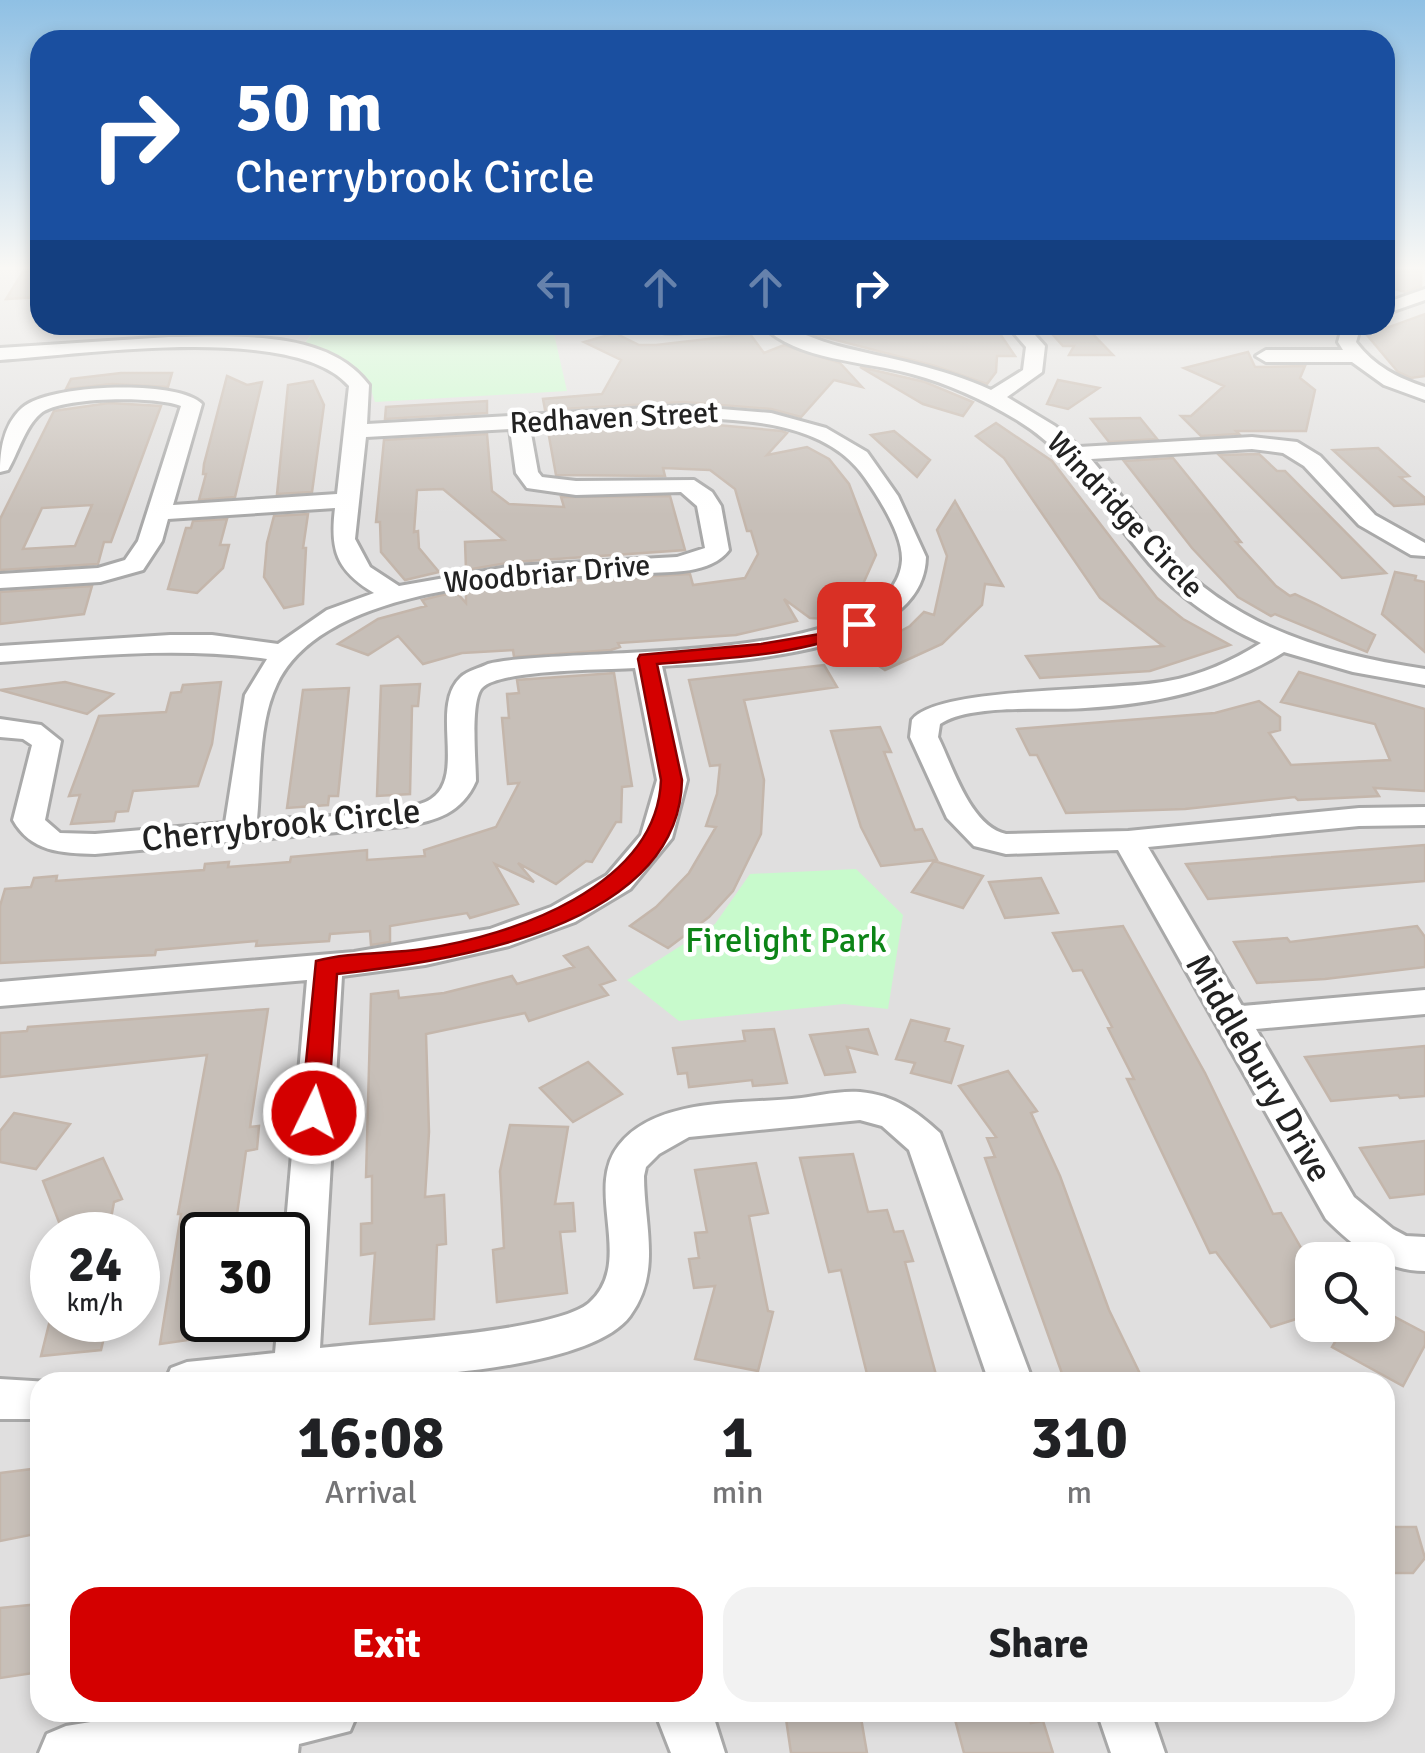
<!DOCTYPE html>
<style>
:root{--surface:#fff;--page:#f2f2f2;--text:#202124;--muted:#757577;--accent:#d40000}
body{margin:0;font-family:Signika,sans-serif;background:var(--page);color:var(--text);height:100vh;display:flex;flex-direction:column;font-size:38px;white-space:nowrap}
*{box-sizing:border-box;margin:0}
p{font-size:32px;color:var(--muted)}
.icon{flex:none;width:55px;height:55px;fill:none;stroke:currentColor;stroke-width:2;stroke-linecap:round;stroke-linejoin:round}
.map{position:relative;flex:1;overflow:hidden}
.sheet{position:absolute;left:30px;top:1372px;width:1365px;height:350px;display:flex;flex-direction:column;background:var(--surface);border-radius:30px;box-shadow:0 5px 15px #0003}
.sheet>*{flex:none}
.banner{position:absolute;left:30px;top:30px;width:1365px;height:305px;border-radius:30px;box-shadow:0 5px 15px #0003;background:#1a4fa0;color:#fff;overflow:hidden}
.buttons{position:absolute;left:1295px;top:1242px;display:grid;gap:20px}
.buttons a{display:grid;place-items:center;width:100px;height:100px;border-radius:20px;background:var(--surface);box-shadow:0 5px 15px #0003;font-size:50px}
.speed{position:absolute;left:30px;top:1212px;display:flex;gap:20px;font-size:50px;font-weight:700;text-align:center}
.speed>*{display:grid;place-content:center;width:130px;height:130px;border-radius:50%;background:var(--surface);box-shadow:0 5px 15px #0003;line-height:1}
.speed small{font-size:25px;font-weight:400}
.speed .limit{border:5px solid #111;border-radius:15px;background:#fff;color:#111}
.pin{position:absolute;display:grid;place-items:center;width:85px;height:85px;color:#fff;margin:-42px;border-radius:20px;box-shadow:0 5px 15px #0006}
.me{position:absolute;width:110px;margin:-55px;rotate:4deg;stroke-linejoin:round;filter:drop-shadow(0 0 8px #0008)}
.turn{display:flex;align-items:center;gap:35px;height:210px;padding:0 40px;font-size:45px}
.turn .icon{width:130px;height:130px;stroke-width:2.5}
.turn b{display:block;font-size:70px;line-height:85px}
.lanes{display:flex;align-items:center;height:95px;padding:0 40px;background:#0003;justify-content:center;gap:50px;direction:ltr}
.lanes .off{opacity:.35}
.eta{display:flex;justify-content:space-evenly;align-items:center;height:170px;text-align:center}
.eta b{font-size:60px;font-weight:700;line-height:70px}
.action{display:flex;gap:20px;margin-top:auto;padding:20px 40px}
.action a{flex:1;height:115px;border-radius:30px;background:var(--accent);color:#fff;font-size:40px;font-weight:700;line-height:115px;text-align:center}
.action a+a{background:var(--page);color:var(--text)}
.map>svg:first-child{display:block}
.residential{fill:#e0dfdf;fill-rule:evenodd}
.park{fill:#c8facc}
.building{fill:#c7bfb8;stroke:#c4b6ab;stroke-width:2.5;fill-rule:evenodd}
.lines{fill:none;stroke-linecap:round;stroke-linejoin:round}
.minor-casing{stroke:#a9a9a9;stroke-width:6}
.minor{fill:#fff;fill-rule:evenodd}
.route{fill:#d40000;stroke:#8a0000;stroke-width:2.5}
.labels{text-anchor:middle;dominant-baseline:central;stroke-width:9;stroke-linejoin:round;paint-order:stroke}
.far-street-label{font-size:30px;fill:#222;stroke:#fff}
.street-label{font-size:35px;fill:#222;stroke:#fff}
.park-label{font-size:35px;fill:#0c8416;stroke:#fff}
</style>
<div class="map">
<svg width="1425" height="1753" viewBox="0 0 1425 1753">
<rect width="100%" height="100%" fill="#f2efe9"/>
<path class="residential" d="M0,270H40V325H493L313,332L303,345L346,359L369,379L566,391L552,325H1385V270H1425V1753H0ZM52,1235H138V1320H52ZM202,1235H288V1320H202ZM1312,1260H1378V1325H1312ZM40,1382H1385V1712H40Z"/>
<path class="park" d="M493,325H552L567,391L375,402C363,360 340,357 303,345L314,332Z
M856,869L903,915L888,1009L844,1004L679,1021L627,980L715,924L750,874Z"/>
<path class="building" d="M24,270H40V297L6,299Z
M1385,270H1421V286L1406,292L1385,287Z
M1425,314V376L1411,378L1398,372L1367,335Z
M834,325H994L1015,356H997L996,372L987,384L935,366L813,334Z
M1044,325H1084L1113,355H1069L1074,346H1063Z
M615,333L639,345H656L750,334L764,353L784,345L840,363L862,387L834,380L801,417L771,409L684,402L545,410L543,399L602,394L621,360L584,342Z
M1248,352L1255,367L1305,366L1300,378L1315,390L1306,431H1236L1239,434L1201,436L1181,416H1191L1224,386L1184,368Z
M860,367L925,382L973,402L963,416L923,404Z
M121,373H172L168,387L112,384L66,389L71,379Z
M227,376L247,385L262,382L235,497L199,500L206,474H203L204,464Z
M1058,380L1099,388L1068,409L1047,404Z
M313,381L324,405L312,492L277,494L288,385Z
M487,401V413L385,419L386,407Z
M109,403L161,406L111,542H104L98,564L0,570V519L54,411ZM92,505L75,546L23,549L42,508Z
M1140,418L1157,439L1109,442L1091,419Z
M684,422L782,431L787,433L767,455L807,447L829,459L849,484L876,555L854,604L826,619L810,618L784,599L797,621L736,635L618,643L620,647L611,650L514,657L513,650L462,653L423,664L398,636L368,655L338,644L378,619L426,606L422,600L442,595L457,593L466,603V591L551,582L690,574L693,585L745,578L758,554L751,531H747L735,489L710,470L663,468L665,476L556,475L548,431Z
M996,423L1052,461L1157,598L1183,619L1230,645L1150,671L1040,678L1026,656L1163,646L1100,598L1004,458L976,436Z
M894,431L930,460L917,477L871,435Z
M487,434L492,491L509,504L564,507L561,497L670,496L685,550L513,562L466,570L465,542L504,540L443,489L417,490L414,532L418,531L419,548L439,572L405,580L381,552L380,522H376L384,440Z
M1378,448L1409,476L1400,477L1425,498V504L1394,506L1333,450Z
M1259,454L1277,471H1285L1386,573L1342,578L1219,455Z
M1173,458L1241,542H1236L1276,586L1290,596L1295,594L1316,604L1375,635L1367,652L1275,614L1271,616L1238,597L1192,548L1124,461Z
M955,501L1003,586L985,584L982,605L942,644L885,670L860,653L910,626L924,612L934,615L947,556L937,530Z
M308,514L303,548H306L303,604L284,608L264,577L267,543L274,516Z
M227,519L220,545H229L223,568L197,593L168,589L186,528H191L193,521Z
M1395,572L1416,576L1415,580L1425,582V652L1382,614Z
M92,586L84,614L0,624V592Z
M824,665L837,687L744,700L764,780L761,834L733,891L709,917L668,948L630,926L656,907L689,873L716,827L706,826L717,794L720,765L710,766L689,680Z
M1299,672L1425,709V791L1374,788L1379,796L1298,800L1295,797L1185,809L1066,813L1037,755H1030L1017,729L1215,713L1259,701L1280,717V730L1269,733L1291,765L1390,760L1375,724L1281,702Z
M614,673L632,786L622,787L621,822H616L592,862L586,861L556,884L518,863L534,882L495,864L518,904L470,918L467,913L390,926V942L371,945L370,931L330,934L329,941L256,946L257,941L156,950L155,955L0,963V906L5,889L31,887L34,878L57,876L56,881L204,870L205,864L229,862L228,867L290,862L291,857L367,850V860L425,856L424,850L496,827L519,783L508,784L502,718H509L507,694L519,693L517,680Z
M65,682L113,694L87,714L0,690Z
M221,682L212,744L198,786L133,791L128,811L116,812L114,821L71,824L80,795L69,796L99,716L166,712L171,693L181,692L183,685Z
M420,684L418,706H412L410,794L377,796L381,686Z
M349,688L338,796H329L328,805L287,808L303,690Z
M880,727L891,752H884L915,830L922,829L937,860L881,866L861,827L831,731Z
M1425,845V881L1269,894L1208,899L1186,864Z
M934,861L983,876L963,908L912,892Z
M1041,878L1058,913L1005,918L989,882Z
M1123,926L1205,1073L1273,1214L1281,1213L1312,1267V1314L1271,1327L1216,1252L1210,1253L1127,1079H1134L1108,1028L1112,1027L1082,970L1073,971L1053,933Z
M1417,926L1425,937V967L1325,979L1257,983L1234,942L1287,938L1290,942Z
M588,947L615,980L600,985L608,995L529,1021L525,1013L426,1034L429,1132L425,1197L444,1195L446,1244L437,1245L434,1319L370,1324L375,1253L361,1255V1224L372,1223V1176L366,1177L371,994L398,991L399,998L444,993L512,976L517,984L574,967L564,956Z
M268,1009L250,1127L259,1126L257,1149L246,1151L234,1235H202V1338L160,1344L181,1214H178L207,1055L0,1077V1033L27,1031L28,1027Z
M911,1020L949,1029L945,1041L963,1046L951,1083L911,1073L915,1063L896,1059Z
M774,1029L787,1083L753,1086L752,1080L689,1087L687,1073L678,1074L673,1048L745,1041L743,1031Z
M868,1029L877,1054L847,1047L855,1072L825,1075L810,1035Z
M1425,1046V1096L1400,1098L1398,1095L1331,1101L1305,1057Z
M588,1062L622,1094L573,1122L540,1088Z
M1008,1071L1037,1111L1031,1113L1060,1176L1109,1310L1144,1382H1065L985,1158L995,1157L987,1138L996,1137L959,1086Z
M14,1113L70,1124L36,1169L0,1162V1131Z
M510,1125L568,1127L555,1204L573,1203L575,1231L560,1232L567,1293L497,1302L493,1250L504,1248L500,1171Z
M1425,1141V1194L1390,1198L1360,1148Z
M853,1154L868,1212L887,1210L894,1232L903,1231L913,1261L905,1262L938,1382H869L841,1270L829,1272L800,1158Z
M103,1158L122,1199L114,1202L108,1235H64L43,1181Z
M756,1163L768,1213L749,1216L768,1311L773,1312L758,1371L695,1359L715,1286L694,1288L689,1259L699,1258L695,1233L707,1232L695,1170Z
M1378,1308L1425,1333V1345L1403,1386L1332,1347L1345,1325H1378Z
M50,1320H108L101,1350L41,1356Z
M40,1468V1533L0,1541V1473Z
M1385,1527H1416L1425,1558L1413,1573H1385Z
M40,1604V1672L0,1678V1608Z
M860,1712L867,1753H791L786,1719Z
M953,1712H1028L1031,1723L1043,1721L1053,1753H964Z"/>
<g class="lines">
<g class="minor-casing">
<path id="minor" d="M1425,289V300L1385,314V303Z
M656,325H700C692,334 670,334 657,331Z
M762,325C789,325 811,339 838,346C890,359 941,367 991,390L1023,370L1026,347L1007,325H1026L1045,346L1042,372L1007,397L1055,426L1079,447L1252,437L1297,442L1320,456L1375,515L1425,543V556L1411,555L1359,525L1304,466L1283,453L1252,449L1091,459C1118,490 1141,525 1169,555C1236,628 1330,655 1425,669V685L1353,672L1284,652C1223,690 1155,704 1085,708C1045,711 972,703 940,724L938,737C953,767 970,826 1006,834L1128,831L1359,808L1425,807V825L1359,826L1148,847L1242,1006L1425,990V1014L1256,1029L1354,1197L1393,1229L1406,1236L1425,1237V1271C1384,1271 1354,1247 1326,1219L1118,850L1006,854L974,846L947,818L910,737L912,720C936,686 1117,692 1168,681C1202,675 1232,661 1261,643C1219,624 1181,599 1150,564C1107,514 1075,455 1017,420C984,400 949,384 912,374C866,361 797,361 762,325Z
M1343,325H1361L1356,342C1374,366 1398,378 1425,387V400L1384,385L1352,362H1266L1256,356L1266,350H1343L1338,342Z
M169,337C233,337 327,328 369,385L367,424L684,406L771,413L826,428L867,452L898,496L926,557C924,655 732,661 662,666L687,780L672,838L630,889L575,922L509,946L425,965L342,976L320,1348C375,1341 553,1333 589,1303C636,1262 583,1190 619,1145C656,1098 739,1104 792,1099C814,1097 839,1090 860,1092C894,1095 916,1111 940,1133L1033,1382H989L909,1150L882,1126L860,1120L689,1137L659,1154L646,1167L644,1176C644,1225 662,1272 630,1316C576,1389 256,1382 165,1382L171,1368L187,1362L275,1353L278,1320H288L285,1235L307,980L0,1006V982L354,952L490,929L551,907L607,875L641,835L657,780L635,668C606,670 500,669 482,688C470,701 476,762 476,781C462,813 436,821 404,826L95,854C61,853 31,852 13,820L32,745L23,739L0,737V719L41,725L61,741L45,820L60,833L95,834L225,823L245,695L267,659C178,646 90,656 0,662V646L170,635H212L278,644L327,610L374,593C336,570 330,550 335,508L168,519L162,541L143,570L100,582L0,588V574L98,568L125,560L138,541L181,406C157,396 60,396 40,414C25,427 18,453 8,470L0,472C0,449 4,424 22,408C48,384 178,379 202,404L173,505L337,494L349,386C294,322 80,355 0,360V348ZM684,418C745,419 827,422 865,478C879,498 903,535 902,560C895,670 566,645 488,664C480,668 467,671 461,677C429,706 467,776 431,799C403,817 295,817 257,820C261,778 258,723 277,684C326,580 544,578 643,573C671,572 711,574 729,550L721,506L712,492L694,480L576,481L542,477L538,472L530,428ZM510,429L516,473L527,488L576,495L681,492L697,506L705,548L677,557L513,566L399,586L370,567L355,539L366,437Z
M0,1379L49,1382H40V1419H0Z
M152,1712H358L350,1731L299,1744L298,1753H39L47,1734L66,1726Z
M655,1712H712L725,1753H671Z
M1097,1712H1151L1165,1753H1111Z"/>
</g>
<use href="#minor" class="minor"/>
</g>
<linearGradient id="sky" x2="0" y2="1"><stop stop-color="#8fc0e4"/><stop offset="0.52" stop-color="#f9f8f5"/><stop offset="1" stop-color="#f9f8f5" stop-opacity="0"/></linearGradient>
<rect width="1425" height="515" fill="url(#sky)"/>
<path class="route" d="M859,619L868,624L865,628C799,656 728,658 657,664L682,780C679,929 447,962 337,974L328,1113L324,1120H305L301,1113L316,961C350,952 388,954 423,949C511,936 657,887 661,780L638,659L640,655L761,644L820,634Z"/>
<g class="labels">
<g class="far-street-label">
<text transform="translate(614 418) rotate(-3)">Redhaven Street</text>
<text transform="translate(1125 515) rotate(47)">Windridge Circle</text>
<text transform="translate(547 574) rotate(-5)">Woodbriar Drive</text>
</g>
<g class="street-label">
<text transform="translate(281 825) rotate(-6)">Cherrybrook Circle</text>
<text transform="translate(1259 1068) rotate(60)">Middlebury Drive</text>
</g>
<g class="park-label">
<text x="786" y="940">Firelight Park</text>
</g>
</g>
</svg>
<div class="buttons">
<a><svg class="icon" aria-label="search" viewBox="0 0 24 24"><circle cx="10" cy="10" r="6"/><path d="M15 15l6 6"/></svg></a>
</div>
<div class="speed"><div>24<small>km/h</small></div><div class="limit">30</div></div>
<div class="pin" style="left:859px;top:624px;background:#d93025"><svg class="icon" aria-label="arrive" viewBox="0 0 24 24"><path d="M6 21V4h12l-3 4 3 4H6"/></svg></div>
<svg class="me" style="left:314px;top:1113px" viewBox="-20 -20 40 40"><circle r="17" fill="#d40000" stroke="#fff" stroke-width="3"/><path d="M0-11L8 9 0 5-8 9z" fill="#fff"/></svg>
<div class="banner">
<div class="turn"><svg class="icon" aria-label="right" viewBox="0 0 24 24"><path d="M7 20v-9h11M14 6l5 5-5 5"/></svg><div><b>50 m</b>Cherrybrook Circle</div></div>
<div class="lanes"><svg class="icon off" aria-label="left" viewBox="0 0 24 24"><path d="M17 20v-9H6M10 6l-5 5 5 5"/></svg><svg class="icon off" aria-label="ahead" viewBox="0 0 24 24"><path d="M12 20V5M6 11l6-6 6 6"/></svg><svg class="icon off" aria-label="ahead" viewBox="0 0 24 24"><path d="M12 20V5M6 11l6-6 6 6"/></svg><svg class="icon" aria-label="right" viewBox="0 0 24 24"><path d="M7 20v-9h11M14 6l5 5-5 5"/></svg></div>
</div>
<section class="sheet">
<div class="eta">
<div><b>16:08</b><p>Arrival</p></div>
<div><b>1</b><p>min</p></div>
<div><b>310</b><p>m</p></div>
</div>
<div class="action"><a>Exit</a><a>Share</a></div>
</section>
</div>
